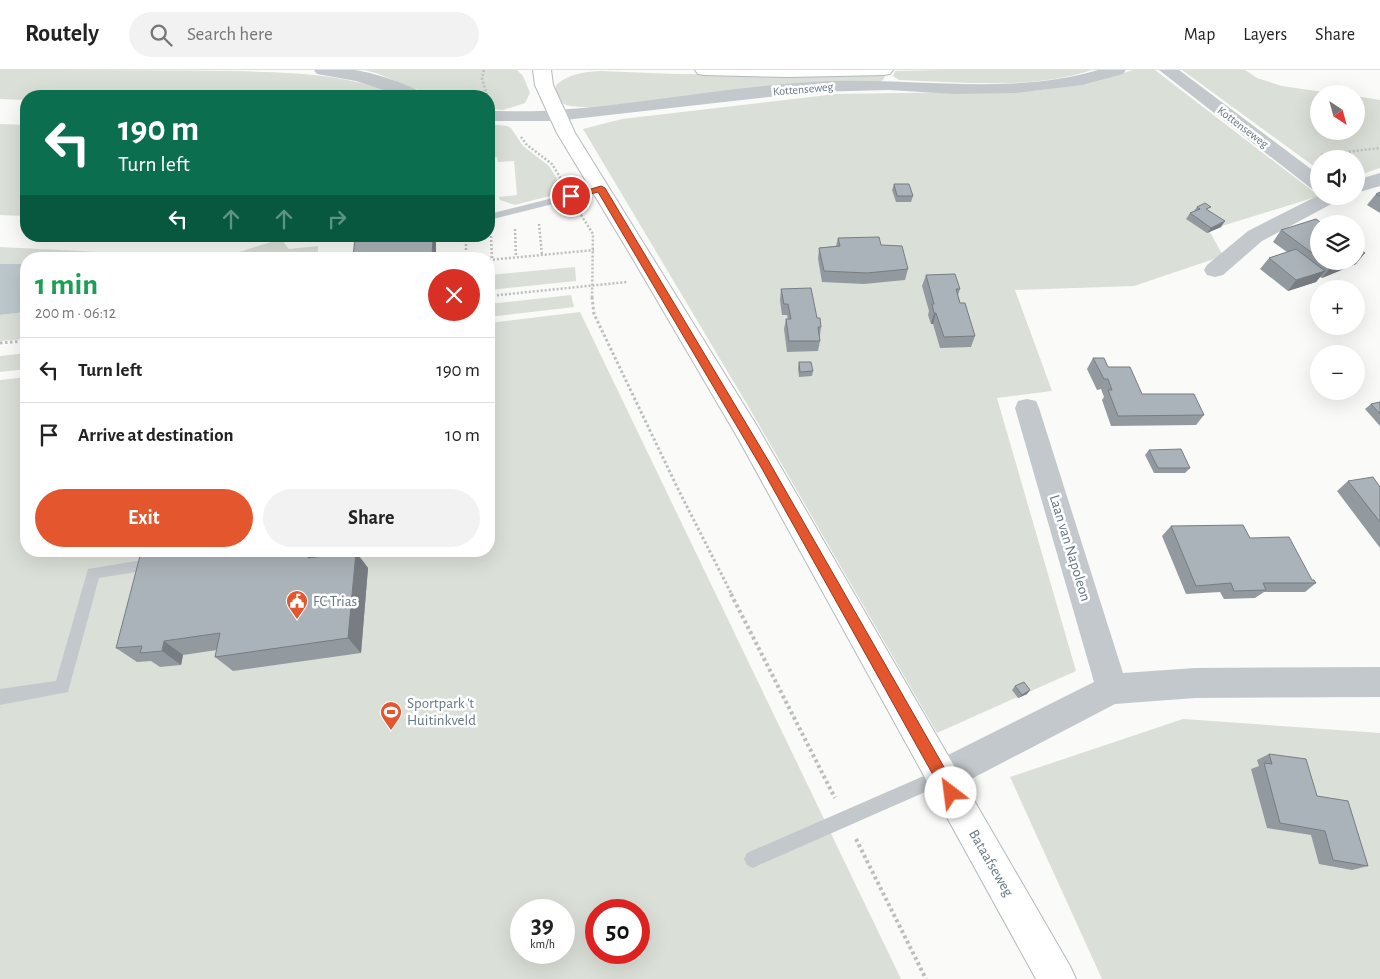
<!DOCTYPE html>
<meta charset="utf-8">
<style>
:root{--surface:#fff;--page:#f2f2f2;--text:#222;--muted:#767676;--line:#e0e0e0;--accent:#e4572e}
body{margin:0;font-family:"Alegreya Sans",sans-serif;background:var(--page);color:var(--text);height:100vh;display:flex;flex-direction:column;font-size:19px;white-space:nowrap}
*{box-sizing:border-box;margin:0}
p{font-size:16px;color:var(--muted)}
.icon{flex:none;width:28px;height:28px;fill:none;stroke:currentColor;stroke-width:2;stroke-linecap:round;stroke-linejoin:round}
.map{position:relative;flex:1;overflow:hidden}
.panel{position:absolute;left:20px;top:182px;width:475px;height:305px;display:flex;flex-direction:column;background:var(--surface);border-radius:20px;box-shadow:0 5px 20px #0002}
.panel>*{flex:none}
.banner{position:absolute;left:20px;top:20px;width:475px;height:152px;border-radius:20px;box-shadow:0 5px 20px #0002;background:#0b6e4f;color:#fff;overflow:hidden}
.needle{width:32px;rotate:144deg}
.buttons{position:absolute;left:1310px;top:15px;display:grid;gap:10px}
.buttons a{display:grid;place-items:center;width:55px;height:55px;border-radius:50%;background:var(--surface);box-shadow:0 5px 20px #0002;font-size:25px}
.speed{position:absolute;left:510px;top:829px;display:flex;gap:10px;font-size:25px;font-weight:700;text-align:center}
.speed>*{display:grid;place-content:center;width:65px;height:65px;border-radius:50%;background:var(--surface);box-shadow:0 5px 20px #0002;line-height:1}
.speed small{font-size:12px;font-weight:400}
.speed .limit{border:8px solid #d22;background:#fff;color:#111}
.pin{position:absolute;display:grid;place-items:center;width:42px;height:42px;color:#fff;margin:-21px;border:2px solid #fff;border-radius:50%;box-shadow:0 1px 5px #0007}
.me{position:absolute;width:55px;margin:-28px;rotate:330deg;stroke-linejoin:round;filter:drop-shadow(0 0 4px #0008)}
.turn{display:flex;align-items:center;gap:18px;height:105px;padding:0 15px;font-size:22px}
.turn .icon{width:65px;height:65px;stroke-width:2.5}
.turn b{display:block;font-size:35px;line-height:42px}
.lanes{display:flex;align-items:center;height:48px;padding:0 15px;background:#0003;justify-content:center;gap:25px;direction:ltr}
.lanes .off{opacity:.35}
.round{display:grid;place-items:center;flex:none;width:52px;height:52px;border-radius:26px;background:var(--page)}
.overview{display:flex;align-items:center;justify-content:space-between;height:85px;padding:0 15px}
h1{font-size:30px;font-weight:700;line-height:38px;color:#1e9e55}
.cta{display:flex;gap:10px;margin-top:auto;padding:10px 15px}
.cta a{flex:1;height:58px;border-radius:30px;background:var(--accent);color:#fff;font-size:20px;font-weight:700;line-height:58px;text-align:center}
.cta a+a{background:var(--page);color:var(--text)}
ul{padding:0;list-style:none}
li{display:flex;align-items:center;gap:15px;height:65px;padding:0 15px;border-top:1px solid var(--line)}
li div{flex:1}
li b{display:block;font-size:19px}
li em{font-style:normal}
header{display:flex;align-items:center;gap:30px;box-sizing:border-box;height:70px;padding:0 25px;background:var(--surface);border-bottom:1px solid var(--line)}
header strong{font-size:24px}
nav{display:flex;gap:28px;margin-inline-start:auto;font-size:18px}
.search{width:350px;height:45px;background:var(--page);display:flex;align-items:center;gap:12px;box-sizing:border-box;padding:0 18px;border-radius:28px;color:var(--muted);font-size:19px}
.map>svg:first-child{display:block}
.green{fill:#dadfd7;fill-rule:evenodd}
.water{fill:#bbc7cb}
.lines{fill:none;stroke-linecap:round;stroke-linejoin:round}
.secondary-casing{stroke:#b3babf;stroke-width:2}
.primary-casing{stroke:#b5babe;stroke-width:2}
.path-far2{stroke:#bbbfc2;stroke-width:2.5;stroke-dasharray:2 2;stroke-linecap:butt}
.path-far1{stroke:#bbbfc2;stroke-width:3;stroke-dasharray:2.5 2.5;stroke-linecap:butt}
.path{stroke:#bbbfc2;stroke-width:4;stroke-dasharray:3 3;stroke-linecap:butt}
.service{fill:#c3c8cc;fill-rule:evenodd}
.minor{fill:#c3c8cc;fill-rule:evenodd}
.secondary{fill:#fff;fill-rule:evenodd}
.primary{fill:#fff;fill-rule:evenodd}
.wall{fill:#929a9f}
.shaded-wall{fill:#777d82}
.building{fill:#aab3b9;stroke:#777d82}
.route{fill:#e4572e;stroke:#94391e}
.labels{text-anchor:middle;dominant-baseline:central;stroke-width:5;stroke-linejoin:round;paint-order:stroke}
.far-street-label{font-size:12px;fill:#657683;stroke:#fff}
.street-label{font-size:15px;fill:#657683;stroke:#fff}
.poi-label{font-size:15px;fill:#657683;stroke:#fff;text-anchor:start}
</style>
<header>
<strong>Routely</strong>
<div class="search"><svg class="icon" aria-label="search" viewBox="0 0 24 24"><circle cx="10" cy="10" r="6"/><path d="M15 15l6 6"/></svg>Search here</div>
<nav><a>Map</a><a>Layers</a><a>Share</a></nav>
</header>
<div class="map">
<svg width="1380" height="909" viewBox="0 0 1380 909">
<rect width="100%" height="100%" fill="#fafaf8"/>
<path class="green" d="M0,0C78,0 155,0 233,1C290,3 345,2 398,26H26V30L0,29Z
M364,0H517L523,6L530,23L525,33L503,40L489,39V26H433L376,3Z
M943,0H1092C1032,20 962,12 899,10L893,6L895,1Z
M1133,0H1155L1319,126L1209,160L1223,186L1134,216L1015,220L1052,321L997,328L1076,601L937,663L751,341L583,59L622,49L836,24L1032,21L1088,14Z
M1182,0H1245L1257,8L1282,16L1337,24H1319V61H1356V26L1380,30V98L1356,106V89H1319V100Z
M600,1L676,4L883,5L885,7L881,12L591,37C573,37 554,38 556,15C569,4 583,2 600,1Z
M0,54L26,55V146L0,145Z
M489,54L507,56L511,58L523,76L549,96L556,107L561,123L515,135L500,130L499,127L517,125L514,91L498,92L497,87L489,88Z
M281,169L289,179L318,176V184L336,183L335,189H26V194H0V177L199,187L239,182Z
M575,197L576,211L489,220V205Z
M571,225L574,237L489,247V234Z
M26,242V269L0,271V245Z
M580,242L901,909H0V310L26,307V481H489V253ZM521,840H564V882H521ZM596,840H639V882H596Z
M26,283V299L0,302V286Z
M1183,649L1380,663V909H1102L1010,707Z"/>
<path class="water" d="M0,194H26V242L0,245Z"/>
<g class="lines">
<g class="secondary-casing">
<path id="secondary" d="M533,0H551L553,15L575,63L757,356L1070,896L1076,909H1036L739,370L630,184L557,63L535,15Z"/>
</g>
<g class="primary-casing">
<path id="primary" d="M695,0H893L890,4L884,5L788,7L704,5L698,4Z"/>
</g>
<path class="path-far2" d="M484,0L482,8L487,26
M521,67L527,75L552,94L561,109
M1321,85L1380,78
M581,145L593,164L592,229
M539,154L542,185
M515,159L516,187
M307,166L331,168L355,166
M466,166V189
M491,166L492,190
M489,190L594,180
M489,226L627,212"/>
<path class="path-far1" d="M592,227L594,244L679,421L732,525
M0,273L26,271"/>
<path class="path" d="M731,524L835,728
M856,769L926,909"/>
<path class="service" d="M601,116L605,117V121L489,150V144Z
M155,488L160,490L162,494L160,498L99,508L68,622L0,635V619L56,611L88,499Z
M942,698L948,700L950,706L948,712L759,795L753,798L747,795L744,789L747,783Z"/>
<path class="minor" d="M314,0C328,0 341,0 354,0C368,1 418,16 425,26H401L356,11L317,4Z
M1098,0H1126L1123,4L1083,15L1016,23L954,24L889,20L812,22L556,51H489V41C512,41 535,42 557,40C642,34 727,17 812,12C906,6 1007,27 1098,0Z
M1159,0H1179L1319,105V121L1312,119Z
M1380,103V116L1356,123V110Z
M1319,125L1342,126L1339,130L1262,171L1223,205L1215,207L1207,205L1204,200L1207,195L1248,161Z
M1027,329L1036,331L1039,338L1123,603L1195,598L1380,597V627L1195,628L1115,634L954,718L942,723L930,718L925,706L930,694L1094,612L1015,338L1018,331Z"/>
<use href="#secondary" class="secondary"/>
<use href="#primary" class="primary"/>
</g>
<path class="wall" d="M894,114L913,126L911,132H896L892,120Z
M1380,122V143L1367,135L1376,124Z
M1197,137L1208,140L1221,157L1207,163L1186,149L1190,143L1194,141Z
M1319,154V191H1356V194L1322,208L1320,207L1316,212L1288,221L1260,199L1269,188L1287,182L1273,172L1281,160Z
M838,168L881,175L908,199L905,210L864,214L822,212L818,189L819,178L836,176Z
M926,205L960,219L958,225L960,233L975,266L971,277L940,278L933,254H931L928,245L929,241L922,216Z
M781,219L817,248L821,257L820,265V271L818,281L787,282L784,259L786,249H788L787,245H782L780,230Z
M1093,288L1108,297L1142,324L1204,345L1196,355L1111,356L1102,330L1104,327L1101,319L1097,320L1087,299Z
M799,292L813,301L812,306L799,307L798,298Z
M1380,332V356L1365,339L1371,334Z
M1149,380L1190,398L1185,403H1154L1145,385Z
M1348,411L1380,417V478L1337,421Z
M1171,456L1250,468L1316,513L1305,522H1264L1255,528L1224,529L1220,522L1186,524L1162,466Z
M177,481H339V484L356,482L368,498L361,583L233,601L215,587L217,580L183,585L181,595L160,597L151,591L137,592L116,578Z
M1015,616L1027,624L1018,628L1012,620Z
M1269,684L1317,726L1368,796L1352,800L1319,794L1311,765L1267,758L1251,699L1259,696L1257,690Z"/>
<path class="shaded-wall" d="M1225,151L1221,157L1207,163L1211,158Z
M433,166H436V189H433L432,188Z
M1365,183L1356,194L1322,208L1331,197L1346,191H1356V187Z
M1325,201L1316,212L1288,221L1296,210Z
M934,243H936L933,254H931Z
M309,481H311L322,496L308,488Z
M328,481H339L338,494Z
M356,482L368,498L361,583L348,568Z
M164,571L183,585L181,595L162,581Z
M1030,620L1027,624L1018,628L1022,625Z"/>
<path class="building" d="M894,114H909L913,126H897Z
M1380,122V126L1376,124Z
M1205,133L1211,137L1206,139L1225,151L1211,158L1190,143L1200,139L1197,137Z
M1316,149L1323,154H1319V188L1281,160Z
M355,166H433L432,188L420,189H353Z
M879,167L881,175L902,176L908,199L867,203L824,201L819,178L840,176L838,168Z
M1356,177L1365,183L1356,187Z
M1296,179L1325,201L1296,210L1269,188Z
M1323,191H1346L1331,197Z
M955,204L960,219H956L960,233H965L975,266L944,267L936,243H934L932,234H934L926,205Z
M811,218L817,248H820L821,257H818L820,271H789L786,249H791L788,234H784L781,219Z
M1093,288H1104L1108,297H1130L1142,324H1194L1204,345L1118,346L1108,320H1112L1108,309H1104Z
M799,292H811L813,301L800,302Z
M1380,332V344L1371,334Z
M1181,379L1190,398H1158L1149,380Z
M1373,407L1380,417V452L1348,411Z
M1243,455L1250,468L1289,467L1312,510H1314L1316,513H1263L1266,520L1234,521L1231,513L1196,516L1171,456Z
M177,481H309L308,488L356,482L348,568L215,587L220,563L164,571L162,581L140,583L142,576L116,578L140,486Z
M1024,612L1030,620L1022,625L1015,616Z
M1269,684L1306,689L1317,726L1348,731L1368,796L1333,790L1325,761L1280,753L1264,693L1272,694Z"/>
<path class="route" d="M601,116L605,118L768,390L956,718L958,723L956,728L951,730L946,728L761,397L598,122L571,129L567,126Z"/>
<defs>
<g id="civic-pin" transform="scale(1.125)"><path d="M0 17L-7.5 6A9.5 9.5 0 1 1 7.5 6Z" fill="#e4572e" stroke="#fff"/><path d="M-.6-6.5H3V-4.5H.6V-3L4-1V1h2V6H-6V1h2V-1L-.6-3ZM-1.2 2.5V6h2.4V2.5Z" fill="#fff"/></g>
<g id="stadium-pin" transform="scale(1.125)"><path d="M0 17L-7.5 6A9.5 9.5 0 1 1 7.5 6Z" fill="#e4572e" stroke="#fff"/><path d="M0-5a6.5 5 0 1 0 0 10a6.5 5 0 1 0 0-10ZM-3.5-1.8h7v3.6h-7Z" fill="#fff"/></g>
</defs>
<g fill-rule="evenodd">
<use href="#civic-pin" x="297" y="531"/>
<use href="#stadium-pin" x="391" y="642"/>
</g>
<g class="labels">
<g class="far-street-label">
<text transform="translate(803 19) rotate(-5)">Kottenseweg</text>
<text transform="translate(1243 57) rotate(37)">Kottenseweg</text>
</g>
<g class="street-label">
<text transform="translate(1070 478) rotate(73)">Laan van Napoleon</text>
<text transform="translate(991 793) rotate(60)">Bataafseweg</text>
</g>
<g class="poi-label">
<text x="313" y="531">FC Trias</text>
<text x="407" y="633">Sportpark 't<tspan x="407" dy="17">Huitinkveld</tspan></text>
</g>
</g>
</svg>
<div class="buttons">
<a><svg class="needle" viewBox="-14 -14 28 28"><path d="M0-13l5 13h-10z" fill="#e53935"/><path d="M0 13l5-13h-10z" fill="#767676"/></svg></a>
<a><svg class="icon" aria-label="sound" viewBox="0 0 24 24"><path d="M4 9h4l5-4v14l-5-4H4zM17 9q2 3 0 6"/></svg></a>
<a><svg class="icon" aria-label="layers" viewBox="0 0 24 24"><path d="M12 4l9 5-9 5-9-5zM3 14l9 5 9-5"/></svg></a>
<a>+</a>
<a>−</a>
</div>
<div class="speed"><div>39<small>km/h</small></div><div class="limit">50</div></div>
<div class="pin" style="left:571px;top:126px;background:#d93025"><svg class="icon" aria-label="arrive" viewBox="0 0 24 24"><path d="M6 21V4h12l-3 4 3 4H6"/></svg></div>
<svg class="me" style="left:951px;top:723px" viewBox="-20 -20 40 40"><circle r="19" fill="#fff"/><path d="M0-13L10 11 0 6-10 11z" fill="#e4572e"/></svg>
<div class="banner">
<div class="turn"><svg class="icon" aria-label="left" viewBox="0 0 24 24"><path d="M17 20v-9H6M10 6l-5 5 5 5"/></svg><div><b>190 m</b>Turn left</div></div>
<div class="lanes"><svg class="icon" aria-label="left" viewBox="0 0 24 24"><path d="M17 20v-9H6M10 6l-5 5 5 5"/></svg><svg class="icon off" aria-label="ahead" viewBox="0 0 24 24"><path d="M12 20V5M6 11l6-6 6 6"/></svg><svg class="icon off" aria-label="ahead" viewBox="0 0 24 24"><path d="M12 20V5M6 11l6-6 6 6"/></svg><svg class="icon off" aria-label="right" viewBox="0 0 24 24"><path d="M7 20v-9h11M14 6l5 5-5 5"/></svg></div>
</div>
<section class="panel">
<div class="overview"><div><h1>1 min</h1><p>200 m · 06:12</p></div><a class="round" style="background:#d93025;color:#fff"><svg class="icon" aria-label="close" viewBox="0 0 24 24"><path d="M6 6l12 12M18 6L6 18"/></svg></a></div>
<ul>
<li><svg class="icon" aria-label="left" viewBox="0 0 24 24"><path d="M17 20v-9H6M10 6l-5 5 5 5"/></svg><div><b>Turn left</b></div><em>190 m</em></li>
<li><svg class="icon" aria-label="arrive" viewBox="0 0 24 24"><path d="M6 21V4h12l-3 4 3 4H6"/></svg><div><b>Arrive at destination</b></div><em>10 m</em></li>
</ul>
<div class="cta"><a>Exit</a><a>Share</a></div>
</section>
</div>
